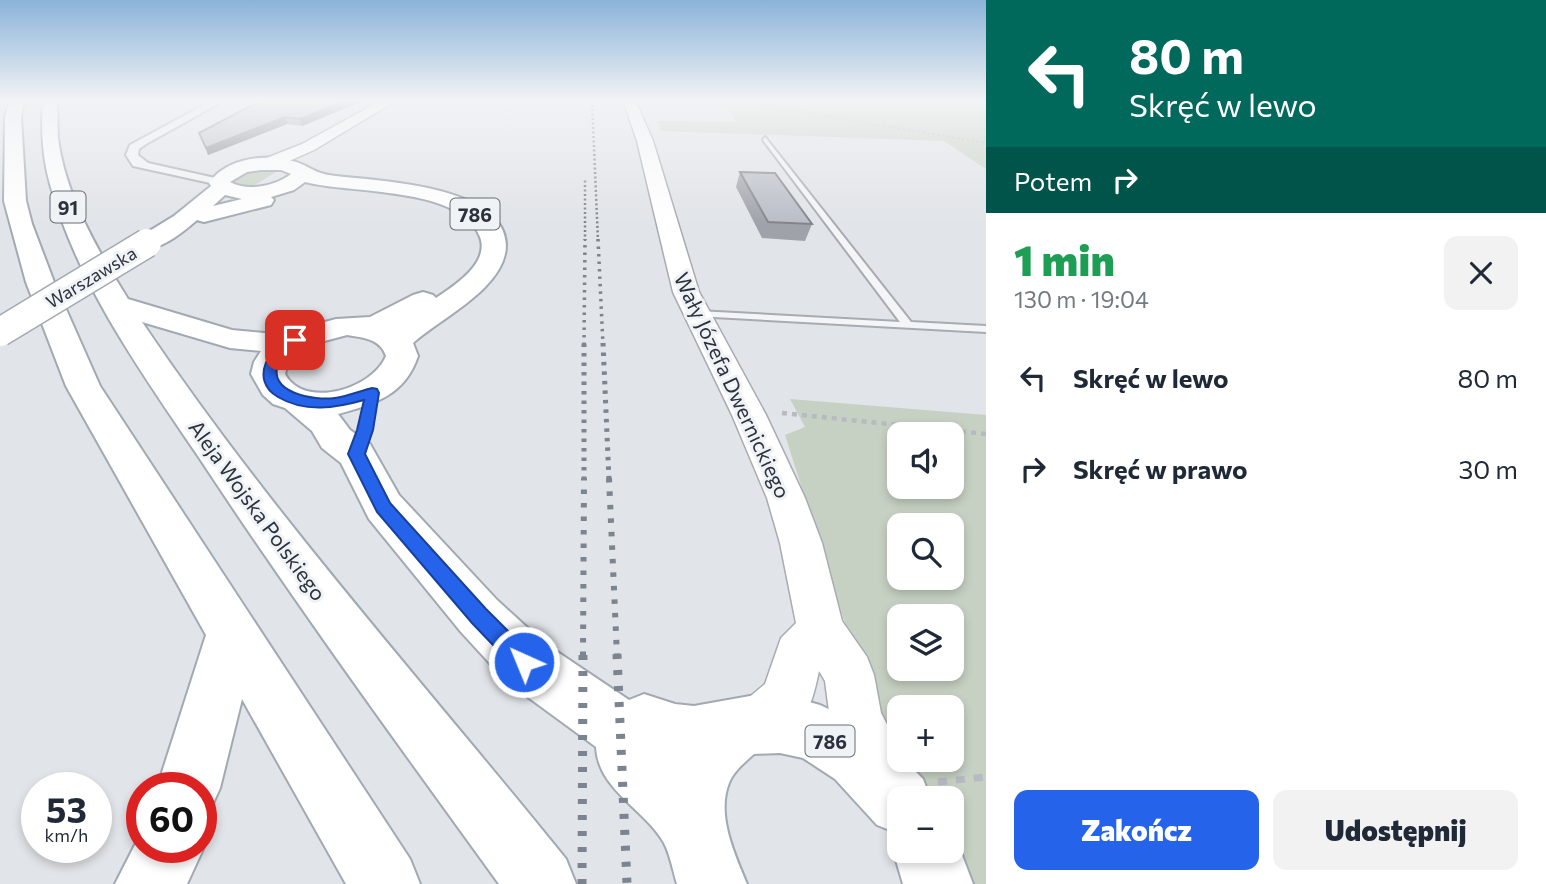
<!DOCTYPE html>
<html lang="pl">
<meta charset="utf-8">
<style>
:root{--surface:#fff;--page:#f2f2f3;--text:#1f2937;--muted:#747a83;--accent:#2563eb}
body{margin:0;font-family:Commissioner,sans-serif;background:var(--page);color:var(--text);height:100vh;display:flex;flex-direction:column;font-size:26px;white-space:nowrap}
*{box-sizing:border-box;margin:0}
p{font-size:23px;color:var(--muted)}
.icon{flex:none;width:38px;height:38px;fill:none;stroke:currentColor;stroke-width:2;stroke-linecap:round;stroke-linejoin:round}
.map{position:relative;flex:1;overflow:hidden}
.sheet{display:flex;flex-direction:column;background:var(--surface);width:560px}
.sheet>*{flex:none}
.top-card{background:#00695c;color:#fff;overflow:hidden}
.controls{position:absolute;left:887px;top:422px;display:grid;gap:14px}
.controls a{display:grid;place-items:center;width:77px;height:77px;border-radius:14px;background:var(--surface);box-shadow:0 4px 10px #0003;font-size:35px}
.speed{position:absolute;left:21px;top:772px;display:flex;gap:14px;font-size:35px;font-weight:700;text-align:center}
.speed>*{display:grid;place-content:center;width:91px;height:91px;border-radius:50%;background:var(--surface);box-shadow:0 4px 10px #0003;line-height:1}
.speed small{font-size:18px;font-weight:400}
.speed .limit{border:10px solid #d22;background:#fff;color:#111}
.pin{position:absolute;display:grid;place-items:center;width:60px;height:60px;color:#fff;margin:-30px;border-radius:14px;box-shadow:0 4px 10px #0006}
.me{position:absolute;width:77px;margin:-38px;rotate:316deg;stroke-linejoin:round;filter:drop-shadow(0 0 5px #0008)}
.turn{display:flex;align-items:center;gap:24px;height:147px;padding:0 28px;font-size:32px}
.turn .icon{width:91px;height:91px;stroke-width:2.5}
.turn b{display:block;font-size:49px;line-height:60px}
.then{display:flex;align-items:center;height:66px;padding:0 28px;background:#0003;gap:14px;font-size:26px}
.round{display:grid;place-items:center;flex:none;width:74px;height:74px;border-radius:14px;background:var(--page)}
.overview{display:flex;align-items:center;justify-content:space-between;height:119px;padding:0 28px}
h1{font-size:42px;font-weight:800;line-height:52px;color:#1e9e55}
.action{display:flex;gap:14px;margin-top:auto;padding:14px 28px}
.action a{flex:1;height:80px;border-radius:14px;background:var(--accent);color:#fff;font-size:28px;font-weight:800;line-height:80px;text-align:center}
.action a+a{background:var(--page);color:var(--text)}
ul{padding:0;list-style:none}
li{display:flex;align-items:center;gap:21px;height:91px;padding:0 28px}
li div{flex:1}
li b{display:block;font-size:26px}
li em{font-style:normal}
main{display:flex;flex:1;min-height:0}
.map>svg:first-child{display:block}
.green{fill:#c7d1c3;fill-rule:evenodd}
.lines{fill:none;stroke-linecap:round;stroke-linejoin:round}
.lane-casing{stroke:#a7abb2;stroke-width:4}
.street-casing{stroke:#a7abb2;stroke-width:4}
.secondary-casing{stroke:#a7abb2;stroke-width:3}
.primary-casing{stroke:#a1a9b3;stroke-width:4}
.path-far2{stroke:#b7bac0;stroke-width:2;stroke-dasharray:2.5 2.5;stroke-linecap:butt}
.path-far1{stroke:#b7bac0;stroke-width:4.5;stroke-dasharray:5 5;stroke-linecap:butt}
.path{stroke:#b7bac0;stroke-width:7;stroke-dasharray:9 9;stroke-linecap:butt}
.lane{fill:#f3f5f7;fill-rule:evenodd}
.street{fill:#f3f5f7;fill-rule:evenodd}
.secondary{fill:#fff;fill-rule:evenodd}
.primary{fill:#fff;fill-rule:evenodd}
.rail-far4{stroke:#7c8490;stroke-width:2.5;stroke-dasharray:2 2.5;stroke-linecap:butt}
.rail-far3{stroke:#7c8490;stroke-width:3.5;stroke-dasharray:2.5 5;stroke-linecap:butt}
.rail-far2{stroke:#7c8490;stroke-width:5;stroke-dasharray:3.5 6;stroke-linecap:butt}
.rail-far1{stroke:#7c8490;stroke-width:6;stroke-dasharray:4.5 9;stroke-linecap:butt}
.rail{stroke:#7c8490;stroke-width:9;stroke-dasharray:5 11;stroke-linecap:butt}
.primary-bridge-casing{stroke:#a1a9b3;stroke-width:31;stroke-linecap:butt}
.primary-bridge{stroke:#fff;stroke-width:28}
.wall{fill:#9fa3a9}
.shaded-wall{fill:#82848a}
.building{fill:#b9bdc5;stroke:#82848a;stroke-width:2}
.route{fill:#2563eb;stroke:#184099;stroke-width:2}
.labels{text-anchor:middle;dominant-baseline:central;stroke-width:6;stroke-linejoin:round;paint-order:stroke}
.far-street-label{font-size:18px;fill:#2b323e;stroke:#f0f3f6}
.shield{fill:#f0f3f6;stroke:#666c75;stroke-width:2}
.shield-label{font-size:19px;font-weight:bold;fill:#2b323e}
.street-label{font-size:21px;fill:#2b323e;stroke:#f0f3f6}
</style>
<main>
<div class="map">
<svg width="986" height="884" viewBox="0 0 986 884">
<rect width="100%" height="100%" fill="#e1e4e8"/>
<path class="green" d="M749,100H986V169L944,141L661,131L657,121L736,122L726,103Z
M256,169H281L250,188L232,183L231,180L235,175Z
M790,399L986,415V884H963L952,850V798H924L884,746L785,435L805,427ZM900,434H952V486H900ZM900,525H952V578H900ZM900,616H952V668H900ZM900,707H952V760H900Z"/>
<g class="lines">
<g class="lane-casing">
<path id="lane" d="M765,137L911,322L986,326V332L695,316V312L698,311L900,322L763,140Z"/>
</g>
<g class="street-casing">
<path id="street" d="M213,100H225L146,144L139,149L138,155L148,163L224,180V186L133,166L126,155L130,145Z"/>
</g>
<g class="secondary-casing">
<path id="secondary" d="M382,100H397L314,150L271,169L265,170L256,165L259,161L302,144Z
M623,100H635L653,141L699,292L766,415L805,498L822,543L842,621L867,657L874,675L881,713L900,749V760H904L906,764L898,784L878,792L858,784L830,719L825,681L819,671C810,714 802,733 759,751L740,743L732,724L740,705L765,684L781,638L796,623L780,543L767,498L732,415L673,292L637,141Z"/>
</g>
<g class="primary-casing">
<path id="primary" d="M10,100H24L21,117L26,201L32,224L54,282L100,386L410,859L420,884H346L242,699L220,788L210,810L201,814V788H157L206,635L66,386L26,282L4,201L5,117Z
M43,100H57C58,113 57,126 58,138C65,195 98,251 128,299L232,330L264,333L292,331L336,319L370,317L413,295L423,292L433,295L436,298C454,286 490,263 480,237C461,186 350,194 305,182L294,190L271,197L274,200L271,205L204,222L197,220C182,233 158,253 138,248L135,243L138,238L174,216L211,186L209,183C227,157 268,153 296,162C313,168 315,174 336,176C377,181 506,185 506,246C505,288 441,318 413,343L418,356C405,395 375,404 338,414L350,430L370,444L399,495L497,600L544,643L629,700L644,694L675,704L694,706L750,696L780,694L820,705L860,724L894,750L900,755V760H904L923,779L930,798H900V834L877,825L835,779L803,758L780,753L754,754C745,762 733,772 729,783C716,815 735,855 747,884H677C673,871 670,854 664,843C645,809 598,790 596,747L506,681L461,632L369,519L341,463L322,448L312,431L285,408L273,404L263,395L251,374L254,362L261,351L230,348L142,322C269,511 423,682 566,859L576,884H499C397,743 294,602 198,456C141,372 77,283 50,184C42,156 41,128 43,100ZM261,170H281L291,174C275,186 248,192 230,182L247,172ZM225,195L242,199L213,206ZM347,335C363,338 380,338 386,356C373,389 304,410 285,374L289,358L317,343Z
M952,829L973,884H903L893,850L900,835V850H952Z
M142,831V847H201V841L204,847L187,884H115Z"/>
</g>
<path class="path-far2" d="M730,100L986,143"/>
<path class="path-far1" d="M782,413L986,434"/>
<path class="path" d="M938,782L986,777"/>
<use href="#lane" class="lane"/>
<use href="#street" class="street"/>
<use href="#secondary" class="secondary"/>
<use href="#primary" class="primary"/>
<path class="rail-far4" d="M592,100L598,241
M585,241V180"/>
<path class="rail-far3" d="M598,239L603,345
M584,345L585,239"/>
<path class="rail-far2" d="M603,343L609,480
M584,480V343"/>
<path class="rail-far1" d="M609,478L617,656
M583,656L584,478"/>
<path class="rail" d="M617,654L627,884
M582,884L583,654"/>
<g class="primary-bridge-casing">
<path id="primary-bridge" d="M0,332L147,243"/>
</g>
<use href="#primary-bridge" class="primary-bridge"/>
</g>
<path class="wall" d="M255,100H365L302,126L287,124L208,155L199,133L255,103Z
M740,172L812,224L805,241L762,238L736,187Z"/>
<path class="shaded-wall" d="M347,100H365L302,126L300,119Z
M285,117L287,124L208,155L206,148Z"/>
<path class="building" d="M262,100H347L300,119L285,117L206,148L199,133Z
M740,172L775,173L812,224L768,222Z"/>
<linearGradient id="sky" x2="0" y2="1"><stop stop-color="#8bb3da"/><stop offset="0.45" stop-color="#f2f3f5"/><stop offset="1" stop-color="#f2f3f5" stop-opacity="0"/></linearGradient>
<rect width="986" height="224" fill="url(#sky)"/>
<path class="route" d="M295,336L302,340C295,347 283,352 279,362C265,393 315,401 335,398C348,396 360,391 372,388L377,389L379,393L373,430L365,454L390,503L486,609L532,655L536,662L532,670L524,673L517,670L472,623L377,512L348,454L357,430L364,400C336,408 305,413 278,397C248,380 270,343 295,336Z"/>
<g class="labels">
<g class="far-street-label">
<text transform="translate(91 277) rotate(-31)">Warszawska</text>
</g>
<g class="shield">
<rect x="50.5" y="191.5" width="35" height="31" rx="5"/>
<rect x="450.5" y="198.5" width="49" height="31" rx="5"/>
<rect x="805.5" y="725.5" width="49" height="31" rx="5"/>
</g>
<g class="shield-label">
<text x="68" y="207">91</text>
<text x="475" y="214">786</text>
<text x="830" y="741">786</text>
</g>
<g class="street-label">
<text transform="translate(733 385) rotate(65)">Wały Józefa Dwernickiego</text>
<text transform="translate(258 510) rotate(54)">Aleja Wojska Polskiego</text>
</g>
</g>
</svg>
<div class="controls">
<a><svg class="icon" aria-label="sound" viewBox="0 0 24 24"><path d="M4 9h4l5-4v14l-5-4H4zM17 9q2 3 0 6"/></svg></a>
<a><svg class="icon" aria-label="search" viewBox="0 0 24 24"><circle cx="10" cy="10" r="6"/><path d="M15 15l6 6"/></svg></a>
<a><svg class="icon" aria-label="layers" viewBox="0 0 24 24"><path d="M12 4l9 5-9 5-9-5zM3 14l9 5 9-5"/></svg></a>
<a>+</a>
<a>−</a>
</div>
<div class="speed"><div>53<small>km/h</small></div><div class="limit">60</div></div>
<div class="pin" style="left:295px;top:340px;background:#d93025"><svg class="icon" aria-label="arrive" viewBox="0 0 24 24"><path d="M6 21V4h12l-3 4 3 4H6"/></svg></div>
<svg class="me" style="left:524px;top:662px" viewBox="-20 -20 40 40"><circle r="17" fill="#2563eb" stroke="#fff" stroke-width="3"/><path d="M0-11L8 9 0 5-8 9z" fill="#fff"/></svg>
</div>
<section class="sheet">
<div class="top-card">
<div class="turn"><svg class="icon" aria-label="left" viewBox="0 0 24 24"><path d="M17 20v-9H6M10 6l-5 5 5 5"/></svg><div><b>80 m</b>Skręć w lewo</div></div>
<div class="then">Potem<svg class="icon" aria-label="right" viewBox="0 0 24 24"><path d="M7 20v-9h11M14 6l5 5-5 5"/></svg></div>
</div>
<div class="overview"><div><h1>1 min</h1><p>130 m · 19:04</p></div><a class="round"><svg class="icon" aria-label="close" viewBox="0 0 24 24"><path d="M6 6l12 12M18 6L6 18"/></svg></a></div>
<ul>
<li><svg class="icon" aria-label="left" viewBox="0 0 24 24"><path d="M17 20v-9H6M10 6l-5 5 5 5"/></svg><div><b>Skręć w lewo</b></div><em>80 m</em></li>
<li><svg class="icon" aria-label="right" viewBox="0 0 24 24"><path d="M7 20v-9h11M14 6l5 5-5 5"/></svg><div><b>Skręć w prawo</b></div><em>30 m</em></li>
</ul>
<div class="action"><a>Zakończ</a><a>Udostępnij</a></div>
</section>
</main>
